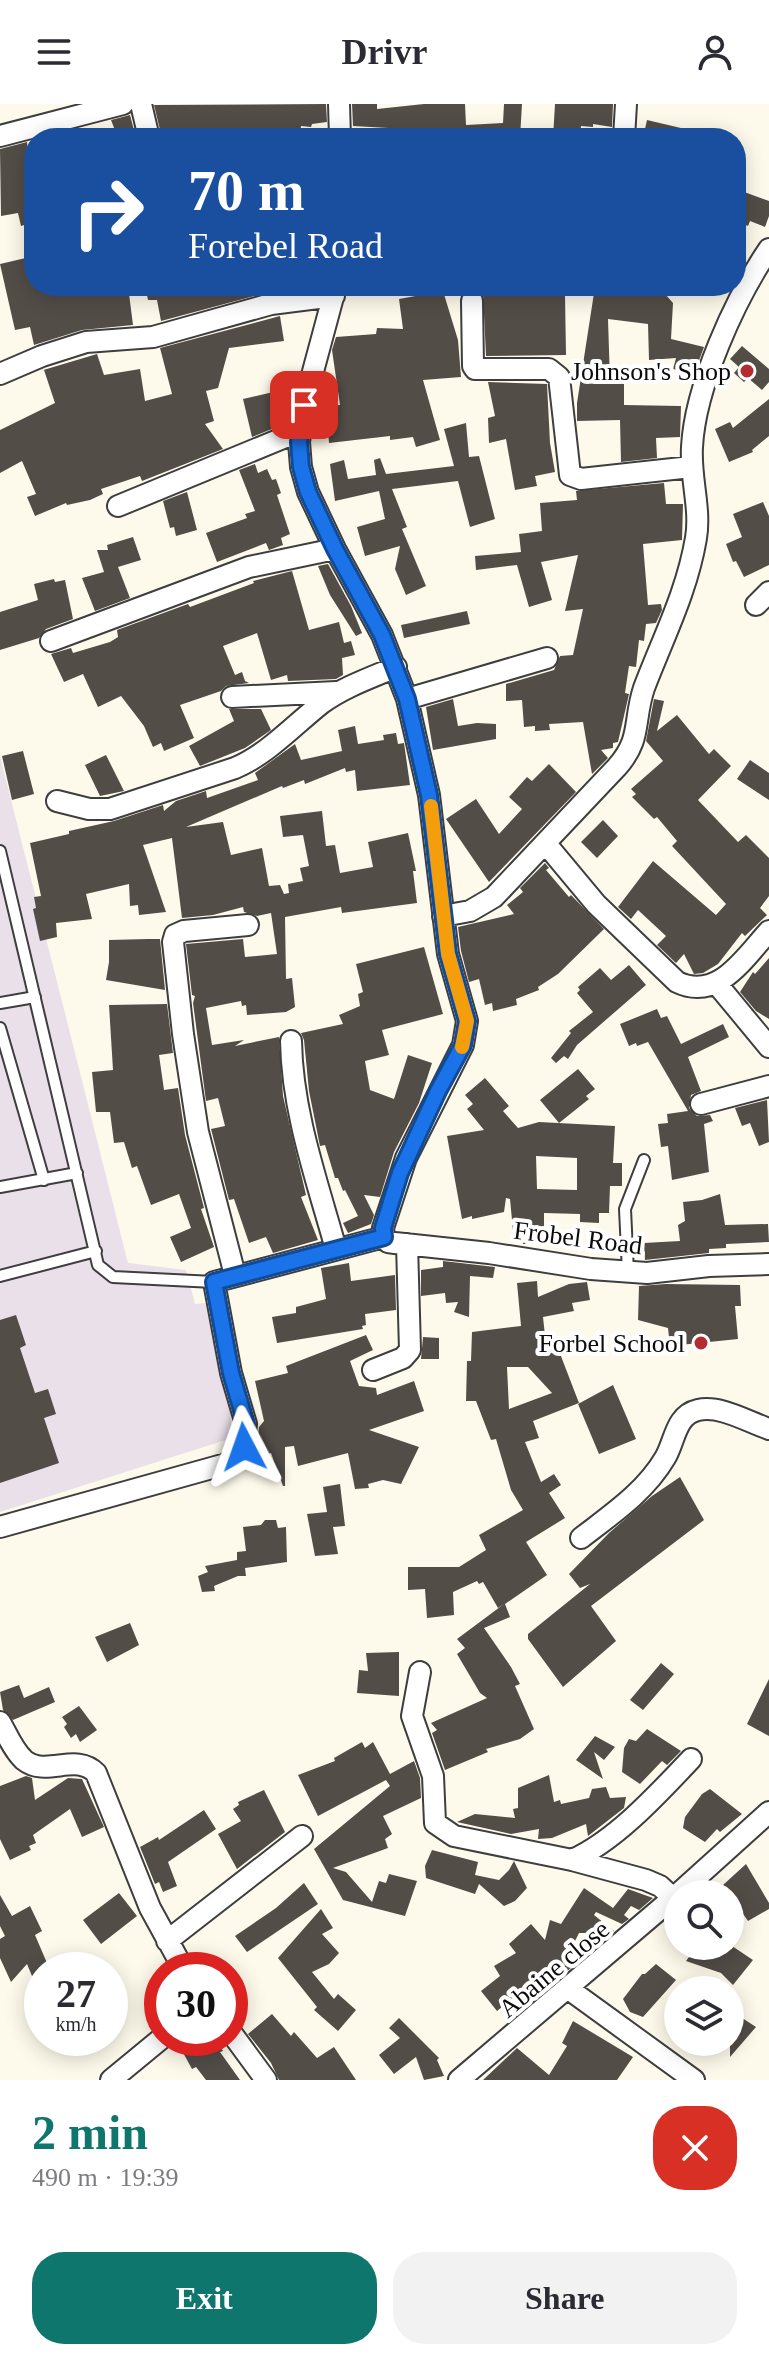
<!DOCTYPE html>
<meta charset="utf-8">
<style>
:root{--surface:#fff;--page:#f2f2f3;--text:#2b2b33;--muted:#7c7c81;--accent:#0f766e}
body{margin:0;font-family:"Times New Roman",serif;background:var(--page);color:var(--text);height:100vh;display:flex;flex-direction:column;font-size:30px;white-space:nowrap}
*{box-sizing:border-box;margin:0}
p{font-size:26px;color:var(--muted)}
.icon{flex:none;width:44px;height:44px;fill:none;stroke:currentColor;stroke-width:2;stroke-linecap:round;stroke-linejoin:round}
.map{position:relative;height:1976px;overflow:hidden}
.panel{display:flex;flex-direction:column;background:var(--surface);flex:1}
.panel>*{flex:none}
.hud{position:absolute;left:24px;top:24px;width:722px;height:168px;border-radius:32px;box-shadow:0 4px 20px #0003;background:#1a4fa0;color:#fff;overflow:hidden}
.fabs{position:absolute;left:664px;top:1776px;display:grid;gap:16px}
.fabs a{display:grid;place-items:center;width:80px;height:80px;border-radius:50%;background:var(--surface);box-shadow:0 4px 20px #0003;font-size:40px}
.speed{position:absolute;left:24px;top:1848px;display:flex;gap:16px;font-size:40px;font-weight:700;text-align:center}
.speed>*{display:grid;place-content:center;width:104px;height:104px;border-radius:50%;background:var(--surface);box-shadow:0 4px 20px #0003;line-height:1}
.speed small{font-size:20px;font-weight:400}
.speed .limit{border:12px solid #d22;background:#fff;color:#111}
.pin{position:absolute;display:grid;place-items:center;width:68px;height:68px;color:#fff;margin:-34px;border-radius:16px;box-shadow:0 4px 12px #0006}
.me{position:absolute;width:88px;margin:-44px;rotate:356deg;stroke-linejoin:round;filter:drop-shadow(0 0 6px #0008)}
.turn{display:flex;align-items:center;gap:28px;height:168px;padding:0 32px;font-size:36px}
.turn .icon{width:104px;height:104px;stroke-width:2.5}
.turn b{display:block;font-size:56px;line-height:68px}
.round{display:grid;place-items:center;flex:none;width:84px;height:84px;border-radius:32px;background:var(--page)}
.headline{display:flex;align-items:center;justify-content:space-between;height:136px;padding:0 32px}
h1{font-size:48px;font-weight:600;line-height:60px;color:var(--accent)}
.cta{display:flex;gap:16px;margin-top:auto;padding:16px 32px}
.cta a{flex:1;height:92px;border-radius:32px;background:var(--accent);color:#fff;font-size:32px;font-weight:600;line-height:92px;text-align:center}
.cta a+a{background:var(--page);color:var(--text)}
header{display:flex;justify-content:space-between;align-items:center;height:104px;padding:0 32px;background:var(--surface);font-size:36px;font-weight:600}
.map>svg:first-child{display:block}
.industrial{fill:#e9e0ea}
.building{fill:#534d48;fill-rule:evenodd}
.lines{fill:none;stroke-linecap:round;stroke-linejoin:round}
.service-casing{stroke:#3e3e3e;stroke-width:14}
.minor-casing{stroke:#3e3e3e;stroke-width:24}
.service{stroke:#fff;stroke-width:10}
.minor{stroke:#fff;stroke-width:20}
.route-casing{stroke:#114b97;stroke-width:20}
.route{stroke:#1a73e8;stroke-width:14}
.slow{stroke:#f59e0b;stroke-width:14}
.poi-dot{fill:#b22d31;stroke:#fff;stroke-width:3}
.labels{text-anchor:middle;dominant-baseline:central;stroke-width:8;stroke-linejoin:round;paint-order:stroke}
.poi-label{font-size:26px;fill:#0b0b0b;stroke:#fff;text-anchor:end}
.street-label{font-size:26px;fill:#0b0b0b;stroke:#fff}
</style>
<header><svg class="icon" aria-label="menu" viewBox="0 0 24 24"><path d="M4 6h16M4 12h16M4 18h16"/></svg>Drivr<svg class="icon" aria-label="person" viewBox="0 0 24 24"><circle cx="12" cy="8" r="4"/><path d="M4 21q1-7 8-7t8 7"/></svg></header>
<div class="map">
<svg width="769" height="1976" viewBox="0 0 769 1976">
<rect width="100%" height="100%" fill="#fefaeb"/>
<path class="industrial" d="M0,652L128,1159L186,1166L195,1200L216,1198L228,1277L232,1334L0,1408Z"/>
<path class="building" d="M326,0L327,18L312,20L311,23L301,22L300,33L265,32V34H252V26L224,30L225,34H162L154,1Z
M352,0H377V5L424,0H465L466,21L503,19L504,0H522L520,34H460L459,24L441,27L353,22Z
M555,0H613L612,23L593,20V23L581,22L580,34H553Z
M130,11L136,34H118L111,16Z
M647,16L702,29L701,34H643Z
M27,38L29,56L34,55V118L21,122L18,109L1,112L0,45Z
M736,85L769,97V112L765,123L750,117L748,122L736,117Z
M30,153L34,182H128L133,221L82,226L34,241L30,223L15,226L0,160Z
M145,182H276L277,186L161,217L157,196H148Z
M536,182H559L558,192L565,191L566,251L486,252L483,188L536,192Z
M443,187L458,236L461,273L423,276L440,336L416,343L413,333L390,336V332L329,339L326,302L340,301L332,246L336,233L376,230L377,224L403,225L399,195Z
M594,189L618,192L665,190L673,199L671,235L704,243L694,270L673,265L676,254L649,256L648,220L608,215L610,277L624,276V301L681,302L680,333L656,334L657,354L621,358L620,316L577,317V299Z
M280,212L284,237L229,244L218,284L206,287L214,317L205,320L223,345L142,377L140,372L101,385L103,390L90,396L67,401L66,399L35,412L27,393L36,390L22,357L0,369V326L55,299L44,266L40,267L97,250L104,271L140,265L145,297L172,290L160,244Z
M742,242L769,265V278L762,286L748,274L744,278L734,269L739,263L730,255Z
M488,278L547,280L550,339L555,368L535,372L537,382L515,386L506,335L489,339L488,314L495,312Z
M295,283L291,299H287L289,318L252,333L243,295Z
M769,295V332L752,346L753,348L729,358L715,325L730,318L733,324Z
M466,319L469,353L479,352L495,415L470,423L458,377L392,385L407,423L402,425L426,482L406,491L395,465L400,442L365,452L357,423L385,415L379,387L335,397L330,360L344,356L348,375L376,371L374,356L380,354L386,370L454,362L444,325Z
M255,360L258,369L267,365L272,376L276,375L281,389L277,391L290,430L281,434L283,441L269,446L266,439L217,458L206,429L247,414L245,410L255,407L239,366Z
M664,379L666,400H683L682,436L643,440L648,501L661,500L662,506L656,519L646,520L644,537L639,536L636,563L629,562L625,589L629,590L618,638L613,639V644L601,646L608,654L592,670L583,618L549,620L550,626L535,627V622L524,623L522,596L506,597V580L554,566L560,552L573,551L583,505L565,507L578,451L541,458L552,496L529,503L517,461L476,466L475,452L521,448L519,430L542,427L540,399L577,396L576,387Z
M187,388L197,426L176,432L174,423L170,424L163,397Z
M763,398L769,412V461L744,473L736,457L733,458L726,440L742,433L733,410Z
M133,433L141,456L118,463L130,494L95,507L82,474L104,468L97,446H108L107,441Z
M328,460L351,502L362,529L356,532L330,491L318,462Z
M292,467L309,526L339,518L344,539L351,537L355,551L342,554L343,571L336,575L288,577L287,571L271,576L257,529L223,542L235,571L242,568L245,577L249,579L226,582L221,587L180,601L194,634L164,647L161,639L153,643L144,622L121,592L98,603L83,570L64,578L51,550L71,544L73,549L110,538L118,533L117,526L188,500L190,503L254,479L253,477Z
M54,475L55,478L65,476L73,515L46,525L39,534L0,546V508L38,496L34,480Z
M467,507L470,520L404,534L401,521Z
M453,595L458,622L477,619L496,620V635L433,646L426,603Z
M654,595L664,597L657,627L677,611L709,650L714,645L731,662L698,696L738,738L746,731L769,754V792L760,804L767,811L745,832L742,829L718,860L703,869L694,870L684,850L676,859L657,841L666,832L638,806L631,815L618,803L653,757L716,811L726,800L672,742L677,737L657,713L654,715L632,693L636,690L631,685L663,657L646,637Z
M229,605H261L271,626L245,644L200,662L189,642L234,617Z
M355,622L358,640L384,636L383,631L396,629L398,640L404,639L410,681L357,687L355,666L346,668L345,664L305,680L304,676L283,684L282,682L186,723L223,718L231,751L262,744L269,782L280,781L284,790L289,789L288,780L303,777L300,764L309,762L303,731L283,733L280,712L322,707L326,742L335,741L340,769L373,763L368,738L408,729L416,767H413L417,799L342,809L341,803L285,813L286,875L292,874L295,903L286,908L247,911L246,901L242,902L241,897L206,904L212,941L244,936L235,942L279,933L283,992L306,1091L301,1093L318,1136L273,1149L266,1133L249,1139L234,1095L229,1096L211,1025L225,1022L218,994L206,997L193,899L195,892L192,891L186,840L243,835L245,853L277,850L271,809L257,812L244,808L243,803L213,811L182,814L172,734L143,741L166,808L139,811L138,801L130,802L129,780L86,790L92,815L56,819L57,833L40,837L33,805L36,804L34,793L41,792L30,739L69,730V727L114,717L163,701L164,707L176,697L206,687L207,694L258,676L255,669L295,640L301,656L342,647L338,626Z
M23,647L34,690L12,696L2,652Z
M106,651L124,687L100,692L85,661Z
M750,656L769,669V696L737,675Z
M549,660L576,688L489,778L446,715L476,695L499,730L522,705L509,693L527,673L532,677Z
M603,716L618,732L597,754L581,738Z
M545,759L549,764L546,766L569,793L571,791L604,825L558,870L538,883L539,886L516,895L517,901L493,907L492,899L485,901L479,875L469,878L461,847L458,823L514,810L507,801L523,788L520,784Z
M148,835H160L165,886L106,876L109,858V836Z
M424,843L443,910L382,926L389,951L365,957L370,986L394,995L408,951L432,959L419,999L394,1048L380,1093L364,1091L374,1111L371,1120L348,1129L343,1119L358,1112L345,1086L343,1087L338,1074H335L325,1041L320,1042L309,987L304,936L301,929L343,920L339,911L360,902L358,890L363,888L356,860Z
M769,854V915L756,907L740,888L753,868L755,870Z
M629,861L646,881L577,941L568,955L564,952L556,959L551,954L571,929L569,927L593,908L577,889L580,886L578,883L600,864L611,876Z
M167,900L173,949L159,951L164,986L178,984L185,1031L204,1104L201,1105L214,1143L181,1158L170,1133L191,1124L179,1090L151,1101L137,1062L132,1064L124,1038L114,1039L110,1008H96L92,968L113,966L109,901Z
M657,905L661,914L667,912L681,940L723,920L729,933L688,953L701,987L691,991L689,1004L697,1012L710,1011L713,1017L704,1020L709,1068L672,1076L668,1042L661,1043L658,1020L668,1019L667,1010L688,1007L648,938L637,942L636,939L629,942L620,920Z
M578,965L595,985L586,992L589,995L559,1019L540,996Z
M485,974L509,1002L503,1007L518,1024L539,1018L615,1022L613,1059H622V1082H610L609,1109H599V1119L580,1118V1110L544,1109V1140H523V1137H514L510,1095L506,1094L504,1108L472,1115V1112L462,1115L447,1032L484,1026L467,1005L473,1000L465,991ZM536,1052L577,1054V1086L537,1085Z
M767,996L769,1038L759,1042L750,1019L742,1022L735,1004Z
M720,1090L725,1121L768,1120L769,1138L726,1140V1144L709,1145V1149L645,1156L644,1139L680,1137L678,1121L685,1117L683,1098L702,1096Z
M443,1157L495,1163L493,1174L470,1172L469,1213L454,1208L458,1198L446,1199L445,1189L421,1192V1166L443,1163Z
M349,1159L351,1177L395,1171L396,1206L365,1210L366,1221L362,1222L363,1225L277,1239L272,1213L296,1209V1203L326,1195L321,1164Z
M537,1177L538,1193L569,1180L587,1178L590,1196L572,1199L574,1207L543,1213L547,1250L559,1247L579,1299L533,1317L539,1334L525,1338L541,1378L554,1370L561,1381L549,1389L565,1414L526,1438L547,1471L505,1500L510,1513L484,1524L511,1563L520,1580L515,1582L534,1625L520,1635L486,1645L488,1648L445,1666L432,1629L437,1626L431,1619L487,1594L480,1589L457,1550L465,1544L457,1535L504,1500L498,1504L483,1478L479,1480L477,1477L453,1488L454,1511L427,1514L425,1485L408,1486V1463H459L486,1446L479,1431L523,1406L511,1386L496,1335L491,1336L476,1297H466L467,1257H471L472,1228L521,1222L517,1179ZM507,1263H528L552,1289L509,1305Z
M666,1180L740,1181L741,1202H735L738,1235L670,1242L668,1224L638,1216L639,1182Z
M16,1211L26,1241L20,1244L35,1289L48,1285L56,1310L44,1314L59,1359L0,1379V1216Z
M366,1231L373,1246L350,1257L359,1282L376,1284L377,1291L414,1277L424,1307L369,1326L419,1343L401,1380L383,1376L368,1380L369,1384L355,1385L348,1349L298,1362L294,1342L285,1343V1382H283L271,1349L264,1351L257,1339L259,1323L264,1317L255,1277L288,1269L286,1262Z
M423,1233L439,1234V1255H421Z
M613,1281L636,1335L599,1350L578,1300Z
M680,1373L704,1416L591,1502L616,1537L563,1583L528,1535V1530L590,1480L580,1484L569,1470L609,1429L652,1392Z
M340,1380L345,1422L333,1423L338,1450L315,1452L307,1410L327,1408L323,1383Z
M265,1416H276L278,1424L286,1423L287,1458L245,1464L246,1472H238L214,1482L215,1487L202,1488L198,1472L208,1468L205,1462L237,1456V1448L246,1447L243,1423L261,1421Z
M130,1519L139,1541L107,1558L95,1533Z
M399,1548V1592L357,1589L359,1566L368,1567L366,1549Z
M661,1559L674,1570L643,1606L630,1596Z
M769,1575V1632L747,1620Z
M19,1581L24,1594L49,1583L55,1598L13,1616L3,1606L0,1588Z
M79,1602L97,1626L80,1638L76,1630L71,1634L64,1623L67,1620L62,1613Z
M647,1625L681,1647L667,1661L662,1657L640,1680L622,1668L624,1644L629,1635L636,1637Z
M595,1632L615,1643L604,1656L594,1648L603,1675L576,1656Z
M362,1638L365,1644L373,1638L390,1670L414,1657L420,1674L421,1694L383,1712L392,1730L385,1735L388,1744L333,1764L346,1768L372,1798L379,1777L386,1779L389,1770L417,1777L405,1812L343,1796L314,1745L390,1682L386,1676L318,1712L298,1671L335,1657L334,1654Z
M549,1671L554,1698L560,1696L561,1700L589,1694L592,1685L606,1683L610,1694L626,1693L624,1704L588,1732L586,1720L552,1734L538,1735L539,1725L511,1730L457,1718L475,1710L515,1714L513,1705L518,1704V1684Z
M26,1672L32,1674L35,1696L68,1674L82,1675L104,1723L82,1733L70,1705L33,1731L36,1739L29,1742L31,1746L10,1756L0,1735V1682Z
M710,1685L742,1710L720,1728L717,1725L705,1738L683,1724L685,1713L702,1690Z
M264,1686L285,1728L237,1765L218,1730L241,1717L233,1705L239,1701L238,1698Z
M204,1706L216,1725L168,1758L177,1782L163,1788L159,1778L155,1780L140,1743L158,1733L159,1736Z
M432,1746L478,1758L475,1771L499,1776L509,1766L514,1757L527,1784L515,1797L504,1802L479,1780L475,1790L426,1774L425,1762Z
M746,1760L769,1799V1805L748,1817L723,1781Z
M304,1779L318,1800L247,1848L235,1832L276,1804Z
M584,1784L613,1804L628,1785L653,1794L639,1806L631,1802L624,1811L629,1815L622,1820L596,1808L594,1811L614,1827L611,1829H579L566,1855L572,1863L531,1898L521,1887L497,1907L481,1887L500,1872L494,1862L516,1849L509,1840L531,1820L545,1836L550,1816L561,1820Z
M119,1789L137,1812L101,1840L83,1816Z
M0,1791L12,1812L30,1802L42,1827L35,1831L50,1866H42V1896L27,1860L11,1878L0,1854V1835L5,1832L0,1822Z
M321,1805L333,1824L322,1830L339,1849L329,1860L312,1868L334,1895L338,1890L356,1906L338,1927L314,1906L317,1903L278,1854Z
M697,1842H732L753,1856L733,1881L721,1869L686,1857Z
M656,1860L676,1876L643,1913L630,1908L623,1895L642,1870H645Z
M272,1910L291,1932L294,1928L317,1954L334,1943L356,1976H279L271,1959L248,1930Z
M739,1912L756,1923L730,1953V1922Z
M399,1914L439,1954L437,1956L444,1972L424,1976L416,1953L394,1970L379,1951L400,1934L389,1924Z
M573,1917L633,1953L617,1976H483L517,1944L549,1971L567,1942L562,1939Z
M175,1934H215L223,1947L220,1948L240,1976H206L196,1963L192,1965Z"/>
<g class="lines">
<g class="service-casing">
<path id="service" d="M0,747L98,1161L113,1173L214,1178
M0,899L35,893
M0,924L44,1076
M0,1083L77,1069
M628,1168L625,1105L644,1056
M0,1172L96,1147"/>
</g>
<g class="minor-casing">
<path id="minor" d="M141,0L149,34
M339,0L340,34
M0,32L123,0
M624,34L626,0
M336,182L304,301L299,338L301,363L308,388L335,445L382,531L407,595L429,691L448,850L467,917L463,941L406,1054L383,1124L384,1133
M472,197L473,262L475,265H549L559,273L570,371L581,375L691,363
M0,270L42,252L86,238L153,233L271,200L334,192
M118,402L300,327
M756,501L769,488
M51,537L249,463L335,445
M232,593L336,588
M407,595L547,554
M57,697L89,705H110L235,664C268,650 294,621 322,599C344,583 370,574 396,563
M546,740L596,800L677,878C718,898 745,853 769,827
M443,812L470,807L494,793L617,663C642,635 633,617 644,584C663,534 687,488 696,434C701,404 690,374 692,343C695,283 735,195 769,145
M716,879L769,943
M291,937C292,1007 317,1077 336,1145
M701,1000L769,982
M384,1133L388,1138L395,1139L489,1149L591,1165L647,1169L709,1162L769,1160
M235,1171L198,1028L183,930L173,838L175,831L184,827L248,821
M373,1266L403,1254L410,1246L407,1140
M0,1423L226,1360L239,1350L244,1343L246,1320L231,1269L214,1178L384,1133
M581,1434C612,1410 645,1388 665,1354C675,1338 675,1311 698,1306C721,1301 748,1318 769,1325
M420,1568L412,1612L433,1672L435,1719L454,1732L572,1756L646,1776L660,1782L673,1794L459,1976
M0,1618C7,1630 13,1646 24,1656C46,1674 76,1648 96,1669L150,1804L184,1866
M572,1756C615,1737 658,1690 691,1655
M678,1790L769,1708
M167,1837L302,1732
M570,1886L694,1976
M230,1927L266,1976
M111,1976L162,1934"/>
</g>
<use href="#service" class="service"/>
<use href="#minor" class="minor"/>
</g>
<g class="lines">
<g class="route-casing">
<path id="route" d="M244,1343L246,1320L231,1269L214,1178L384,1133L383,1124L400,1069L438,987L463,941L467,917L448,850L429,691L407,595L382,531L335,445L308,388L301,363L299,338L304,301"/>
</g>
<use href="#route" class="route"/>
<path class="slow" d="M431,702L448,850L467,917L462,943"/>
</g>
<g class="poi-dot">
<circle cx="747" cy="267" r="8"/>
<circle cx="701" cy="1239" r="8"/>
</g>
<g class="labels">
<g class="poi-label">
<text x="731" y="267">Johnson's Shop</text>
<text x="685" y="1239">Forbel School</text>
</g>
<g class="street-label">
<text transform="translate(578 1134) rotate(7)">Frobel Road</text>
<text transform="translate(554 1865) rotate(-40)">Abaine close</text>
</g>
</g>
</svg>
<div class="fabs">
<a><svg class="icon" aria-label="search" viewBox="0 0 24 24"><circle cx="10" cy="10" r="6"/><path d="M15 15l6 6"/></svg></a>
<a><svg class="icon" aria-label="layers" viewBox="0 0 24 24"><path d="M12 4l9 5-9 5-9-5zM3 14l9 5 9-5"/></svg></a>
</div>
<div class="speed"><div>27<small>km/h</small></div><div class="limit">30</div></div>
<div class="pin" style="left:304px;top:301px;background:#d93025"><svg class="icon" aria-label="arrive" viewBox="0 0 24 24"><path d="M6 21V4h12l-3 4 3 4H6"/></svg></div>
<svg class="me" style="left:244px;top:1343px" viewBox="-20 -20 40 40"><path d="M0-17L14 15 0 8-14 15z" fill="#1a73e8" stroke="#fff" stroke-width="4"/></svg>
<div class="hud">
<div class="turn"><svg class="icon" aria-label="right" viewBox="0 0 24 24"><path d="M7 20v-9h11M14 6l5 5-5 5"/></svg><div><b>70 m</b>Forebel Road</div></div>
</div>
</div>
<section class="panel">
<div class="headline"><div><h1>2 min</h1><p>490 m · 19:39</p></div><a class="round" style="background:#d93025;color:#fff"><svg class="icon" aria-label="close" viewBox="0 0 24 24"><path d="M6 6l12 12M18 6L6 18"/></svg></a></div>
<div class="cta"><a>Exit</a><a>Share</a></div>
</section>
